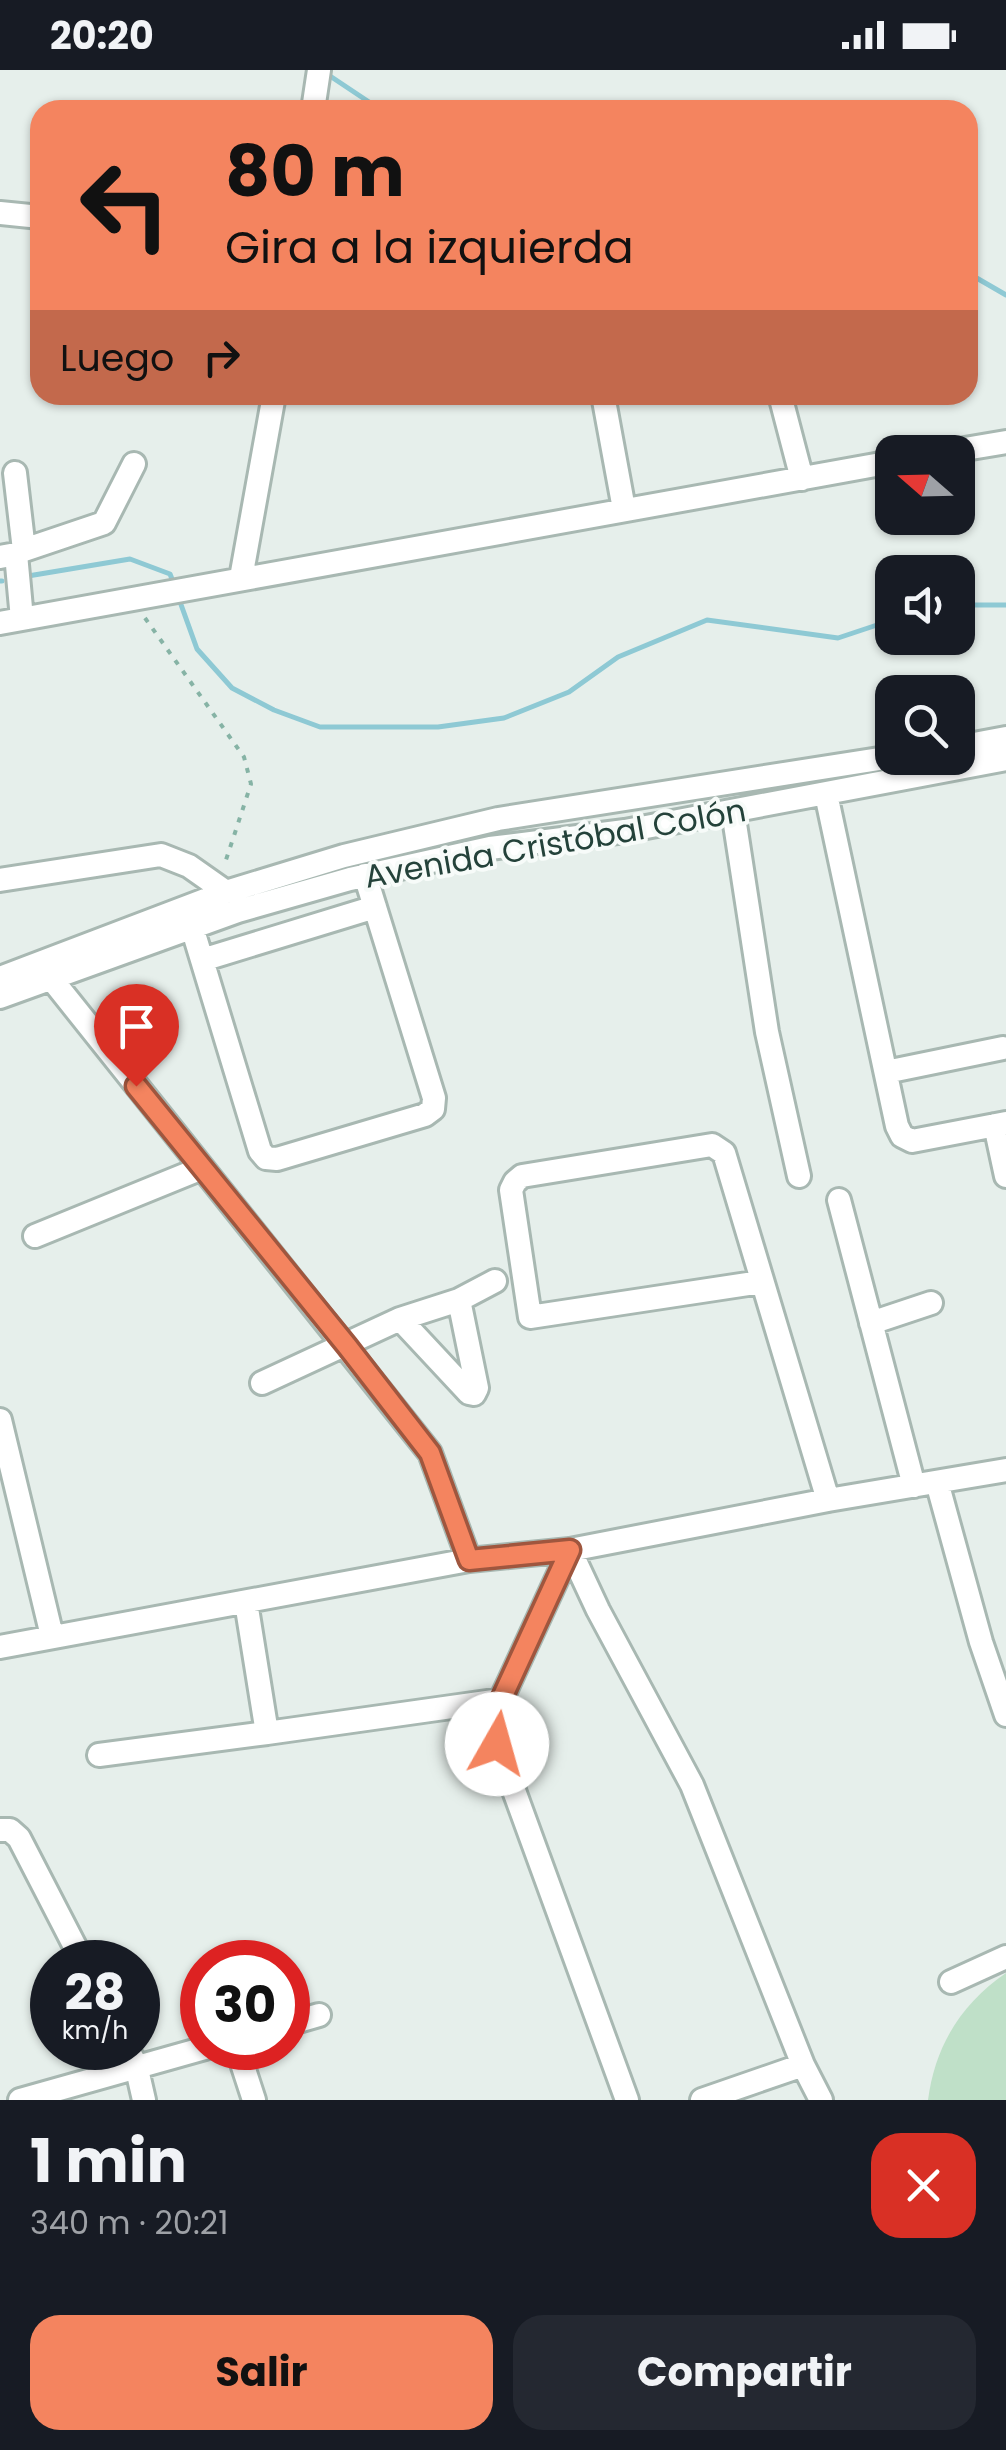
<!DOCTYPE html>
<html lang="es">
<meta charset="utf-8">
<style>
:root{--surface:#171b24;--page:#242831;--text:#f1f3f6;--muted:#9ea1a6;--accent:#f4845f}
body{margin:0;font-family:Poppins,sans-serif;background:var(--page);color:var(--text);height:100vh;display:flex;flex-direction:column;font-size:38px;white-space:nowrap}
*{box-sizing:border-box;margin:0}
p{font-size:32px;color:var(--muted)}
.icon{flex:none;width:55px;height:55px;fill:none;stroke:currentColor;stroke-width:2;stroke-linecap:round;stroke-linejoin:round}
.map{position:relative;height:2030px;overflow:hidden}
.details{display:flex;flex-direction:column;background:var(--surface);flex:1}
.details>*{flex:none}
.hud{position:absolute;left:30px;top:30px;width:948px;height:305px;border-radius:30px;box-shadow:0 2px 8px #0004;background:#f4845f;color:#111;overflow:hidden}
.needle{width:65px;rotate:290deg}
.fabs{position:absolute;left:875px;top:365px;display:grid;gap:20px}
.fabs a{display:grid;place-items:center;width:100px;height:100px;border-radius:20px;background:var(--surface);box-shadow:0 2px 8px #0004;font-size:50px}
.speed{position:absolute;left:30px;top:1870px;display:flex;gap:20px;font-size:50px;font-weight:700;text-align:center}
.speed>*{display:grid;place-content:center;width:130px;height:130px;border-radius:50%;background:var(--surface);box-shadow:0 2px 8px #0004;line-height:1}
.speed small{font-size:25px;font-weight:400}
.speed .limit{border:15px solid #d22;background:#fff;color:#111}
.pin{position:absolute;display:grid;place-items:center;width:85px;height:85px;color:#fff;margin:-102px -42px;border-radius:50% 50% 50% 0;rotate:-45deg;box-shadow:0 0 10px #0007}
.pin .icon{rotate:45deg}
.me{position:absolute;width:110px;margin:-55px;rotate:7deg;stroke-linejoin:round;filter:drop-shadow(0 0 8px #0008)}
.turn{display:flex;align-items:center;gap:35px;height:210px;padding:0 30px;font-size:45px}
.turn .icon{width:130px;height:130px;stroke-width:2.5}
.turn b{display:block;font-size:70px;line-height:85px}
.then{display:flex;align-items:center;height:95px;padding:0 30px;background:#0003;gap:20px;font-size:38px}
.round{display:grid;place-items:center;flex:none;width:105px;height:105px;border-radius:30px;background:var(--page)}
.head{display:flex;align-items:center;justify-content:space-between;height:170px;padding:0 30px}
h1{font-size:60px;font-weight:700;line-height:75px}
.action{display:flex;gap:20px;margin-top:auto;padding:20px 30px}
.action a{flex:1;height:115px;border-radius:30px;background:var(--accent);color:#111;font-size:40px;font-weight:700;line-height:115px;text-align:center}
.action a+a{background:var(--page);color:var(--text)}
.status{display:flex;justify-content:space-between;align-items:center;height:70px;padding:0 50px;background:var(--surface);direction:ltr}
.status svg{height:28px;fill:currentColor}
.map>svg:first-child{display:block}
.green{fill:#bfe0c8}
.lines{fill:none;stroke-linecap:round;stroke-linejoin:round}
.stream{stroke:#8ec9d4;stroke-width:5}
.minor-casing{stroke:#a8b8b2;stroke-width:28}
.path{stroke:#86b3a5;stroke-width:4;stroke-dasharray:5 8;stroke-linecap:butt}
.minor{stroke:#fff;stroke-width:22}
.route-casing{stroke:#9f563e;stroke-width:25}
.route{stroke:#f4845f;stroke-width:18}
.labels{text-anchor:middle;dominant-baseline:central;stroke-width:8;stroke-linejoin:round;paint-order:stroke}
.street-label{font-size:32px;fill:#24423a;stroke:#f7fbf9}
</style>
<div class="status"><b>20:20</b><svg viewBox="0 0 49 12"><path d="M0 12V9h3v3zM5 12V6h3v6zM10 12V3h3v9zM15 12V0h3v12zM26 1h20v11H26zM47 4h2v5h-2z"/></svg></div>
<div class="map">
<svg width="1006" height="2030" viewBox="0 0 1006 2030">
<rect width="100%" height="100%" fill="#e6efeb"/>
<path class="green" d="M1006,1903V2030H928C935,1976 961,1934 1006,1903Z"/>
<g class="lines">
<path class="stream" d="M330,6L381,40
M968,203L1006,225
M28,506L130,489L170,504L174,514
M0,511H2
M179,529L197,579L232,618L274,640L320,657H438L504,648L569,622L618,587L707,550L838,568L892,550
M958,535H1006"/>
<g class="minor-casing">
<path id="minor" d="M313,40L319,0
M0,143L40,147
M603,325L624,439
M780,325L802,409
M947,382L1006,372
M15,403L24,480L16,484
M24,480L104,453L134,394
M0,487L16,484L22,549
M241,508L274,325
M0,553L892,392
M958,677L1006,668
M826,724L897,1056L902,1066L912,1071L1006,1053
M733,741L767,962L799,1106
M0,810L161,785L189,796L226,822
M192,857L260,1081L266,1088L277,1089L425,1045L433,1039L434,1028L365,805
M202,890L375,837
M42,897L430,1383L469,1490
M0,908L226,822L344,786L498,749L892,687
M0,927L238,841L350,809L490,778L625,761L1006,689
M886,1002L1003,978
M995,1055L1006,1106
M839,1130L914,1416
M35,1166L202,1098
M761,1212L530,1247L511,1120L515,1112L522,1106L712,1075L724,1083L828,1430
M400,1249L469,1323L474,1324L477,1318L459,1230
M871,1253L931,1233
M262,1313L400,1249L459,1230L495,1211
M0,1350L52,1566
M937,1412L981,1572L1006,1645
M570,1480L598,1540L692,1715L803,1995L821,2030
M570,1480L501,1630L497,1674L627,2030
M246,1532L267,1663L501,1630
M0,1577L469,1490L570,1480L828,1430L1006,1400
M99,1685L267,1663
M0,1760H10L19,1768L83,1892
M951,1912L1006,1887
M288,1954L319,1945
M127,1978L136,1995L144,2030
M237,1978L254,2030
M20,2030L205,1978
M702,2030L803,1995"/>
</g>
<path class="path" d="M145,548L244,687L251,714L224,796"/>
<use href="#minor" class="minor"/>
</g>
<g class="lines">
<g class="route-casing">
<path id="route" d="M136,1016L347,1276L430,1383L469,1490L570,1480L501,1630L497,1674"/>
</g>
<use href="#route" class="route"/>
</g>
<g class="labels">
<g class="street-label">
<text transform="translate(555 773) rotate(-10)">Avenida Cristóbal Colón</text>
</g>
</g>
</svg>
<div class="fabs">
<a><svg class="needle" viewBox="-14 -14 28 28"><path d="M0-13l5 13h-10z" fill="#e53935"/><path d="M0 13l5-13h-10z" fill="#9ea1a6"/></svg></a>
<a><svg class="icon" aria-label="sound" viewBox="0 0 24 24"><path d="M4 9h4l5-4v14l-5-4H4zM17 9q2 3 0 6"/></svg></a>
<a><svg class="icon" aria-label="search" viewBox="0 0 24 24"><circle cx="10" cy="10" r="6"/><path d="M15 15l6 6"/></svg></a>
</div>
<div class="speed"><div>28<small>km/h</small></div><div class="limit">30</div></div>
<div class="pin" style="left:136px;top:1016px;background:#d93025"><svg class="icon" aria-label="arrive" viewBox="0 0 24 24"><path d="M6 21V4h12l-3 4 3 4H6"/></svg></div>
<svg class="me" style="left:497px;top:1674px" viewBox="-20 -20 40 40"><circle r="19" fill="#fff"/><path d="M0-13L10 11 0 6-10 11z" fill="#f4845f"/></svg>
<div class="hud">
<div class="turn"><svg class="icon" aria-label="left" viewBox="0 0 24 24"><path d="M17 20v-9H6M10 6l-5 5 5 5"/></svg><div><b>80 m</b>Gira a la izquierda</div></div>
<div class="then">Luego<svg class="icon" aria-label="right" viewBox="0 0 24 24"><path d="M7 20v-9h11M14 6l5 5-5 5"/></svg></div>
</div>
</div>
<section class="details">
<div class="head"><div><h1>1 min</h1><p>340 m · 20:21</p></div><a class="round" style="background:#d93025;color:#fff"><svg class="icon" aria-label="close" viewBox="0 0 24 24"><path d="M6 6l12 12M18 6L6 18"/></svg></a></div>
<div class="action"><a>Salir</a><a>Compartir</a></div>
</section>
